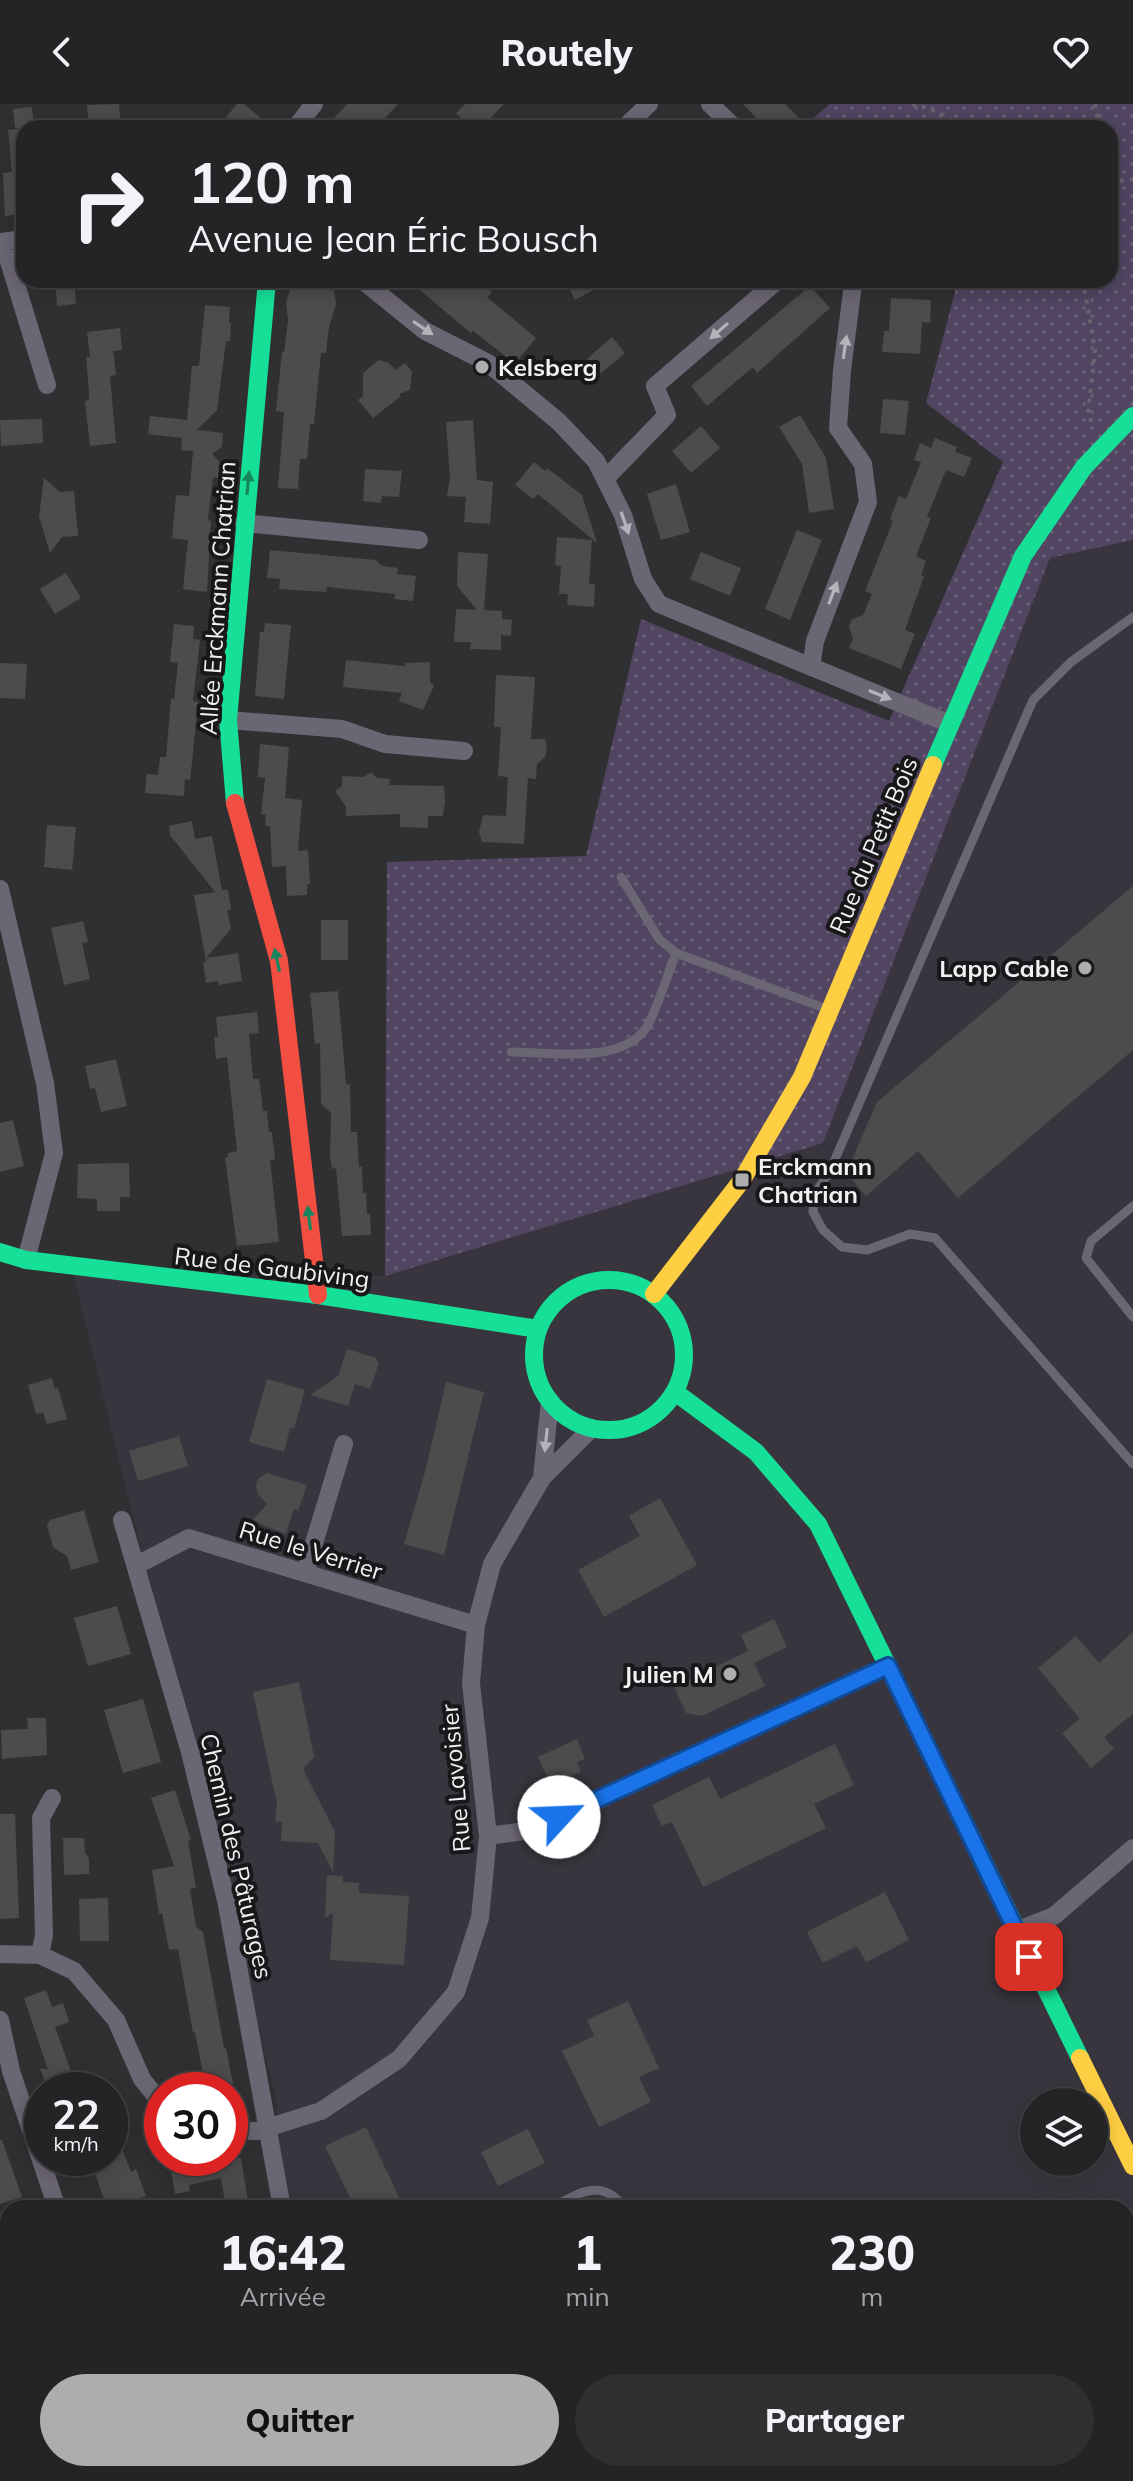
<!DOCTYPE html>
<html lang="fr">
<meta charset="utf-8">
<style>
:root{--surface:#242326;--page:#302f32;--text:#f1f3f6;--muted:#a3a4a7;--line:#414043;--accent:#adacaf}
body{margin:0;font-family:Mulish,sans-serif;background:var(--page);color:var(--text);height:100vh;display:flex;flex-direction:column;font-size:30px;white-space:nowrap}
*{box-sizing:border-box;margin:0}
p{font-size:26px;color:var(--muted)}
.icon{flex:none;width:44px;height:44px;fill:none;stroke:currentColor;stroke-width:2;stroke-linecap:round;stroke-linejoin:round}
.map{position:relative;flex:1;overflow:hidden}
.side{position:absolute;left:0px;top:2096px;width:1134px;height:282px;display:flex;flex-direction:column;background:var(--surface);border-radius:24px 24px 0 0;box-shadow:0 4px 20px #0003,0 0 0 2px var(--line)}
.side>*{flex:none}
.guide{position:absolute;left:16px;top:16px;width:1102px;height:168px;border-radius:24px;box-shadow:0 4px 20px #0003,0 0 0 2px var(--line);background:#242326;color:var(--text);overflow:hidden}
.buttons{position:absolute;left:1020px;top:1984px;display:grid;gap:16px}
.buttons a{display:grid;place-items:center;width:88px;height:88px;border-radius:50%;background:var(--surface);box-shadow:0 4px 20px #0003,0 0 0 2px var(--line);font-size:40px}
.speed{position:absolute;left:24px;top:1968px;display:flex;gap:16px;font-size:40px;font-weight:700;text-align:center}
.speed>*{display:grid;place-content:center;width:104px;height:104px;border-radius:50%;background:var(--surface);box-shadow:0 4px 20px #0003,0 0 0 2px var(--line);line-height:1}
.speed small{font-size:20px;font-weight:400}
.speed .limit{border:12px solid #d22;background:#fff;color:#111}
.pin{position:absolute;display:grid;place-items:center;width:68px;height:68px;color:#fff;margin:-34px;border-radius:16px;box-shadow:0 4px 12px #0006}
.me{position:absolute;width:88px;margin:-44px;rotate:65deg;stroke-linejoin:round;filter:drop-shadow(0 0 6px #0008)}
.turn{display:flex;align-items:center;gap:28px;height:168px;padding:0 40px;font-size:36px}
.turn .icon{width:104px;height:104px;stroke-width:2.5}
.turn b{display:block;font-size:56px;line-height:68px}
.eta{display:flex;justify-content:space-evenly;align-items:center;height:136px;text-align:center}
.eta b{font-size:48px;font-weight:800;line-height:56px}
.primary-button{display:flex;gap:16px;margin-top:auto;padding:16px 40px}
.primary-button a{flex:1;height:92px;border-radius:48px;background:var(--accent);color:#111;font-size:32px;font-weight:800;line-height:92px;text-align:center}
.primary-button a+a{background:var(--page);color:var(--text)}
header{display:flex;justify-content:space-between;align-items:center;height:104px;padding:0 40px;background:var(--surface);font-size:36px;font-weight:800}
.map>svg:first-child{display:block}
.built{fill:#39353e;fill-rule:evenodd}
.grass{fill:url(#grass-dots)}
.building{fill:#4c4c4c}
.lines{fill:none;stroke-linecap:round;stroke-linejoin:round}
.path{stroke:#67656d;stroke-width:4;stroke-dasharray:4 6;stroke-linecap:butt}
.lane{stroke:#6b6673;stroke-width:9}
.street{stroke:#6b6673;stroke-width:18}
.fast{stroke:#16e098;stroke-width:18}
.slow{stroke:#ffcf43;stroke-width:18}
.jam{stroke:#f24e42;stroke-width:18}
.oneway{fill:#b5b2b9}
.oneway2{fill:#17865f}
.route-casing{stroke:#114b97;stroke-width:20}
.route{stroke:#1a73e8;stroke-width:14}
.poi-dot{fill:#adacaf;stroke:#181719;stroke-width:3}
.labels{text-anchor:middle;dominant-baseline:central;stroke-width:8;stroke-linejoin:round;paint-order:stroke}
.poi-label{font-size:24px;font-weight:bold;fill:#f1f0f3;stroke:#181719;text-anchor:start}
.street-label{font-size:24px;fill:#f1f0f3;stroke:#181719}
</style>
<header><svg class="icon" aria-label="back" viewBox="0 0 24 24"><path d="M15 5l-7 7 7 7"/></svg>Routely<svg class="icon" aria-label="heart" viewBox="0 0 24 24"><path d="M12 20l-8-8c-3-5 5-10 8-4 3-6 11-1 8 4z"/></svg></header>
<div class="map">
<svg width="1133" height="2377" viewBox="0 0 1133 2377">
<defs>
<pattern id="grass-dots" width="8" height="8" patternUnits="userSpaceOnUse" patternTransform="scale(2)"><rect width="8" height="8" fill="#514562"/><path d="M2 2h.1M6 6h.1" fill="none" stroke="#6a6079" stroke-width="1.8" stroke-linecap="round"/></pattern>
</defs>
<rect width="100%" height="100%" fill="#302f32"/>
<path class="built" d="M1133,436V2377H253L251,2370H1126V2104H289L277,2035V1999L72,1165L385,1172L823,1039L1050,454ZM1034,1998H1094V2058H1034Z"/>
<path class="grass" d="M830,0H1133V436L1050,454L823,1039L385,1172L387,758L586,752L641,515L889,617L1003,358L926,299L957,180L953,176H1110V24H802Z
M117,2370H241L242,2377H94Z"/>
<path class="building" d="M119,0L121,24H89L87,1Z
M237,0H244L262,15L255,24H217Z
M347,0H398L376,24H325Z
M465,0H504L481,24H471L456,9Z
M743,0H785L800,15L792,24H766Z
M32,3L34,24H15L13,5Z
M24,24V109L5,112L3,69L12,68L8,26Z
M55,176H74L76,200L57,202Z
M294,176H333L336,200L329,223L326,249H321L314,320H310L307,355H300L298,385L278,384L284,308L276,307L282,248H284L288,216L286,199L290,185H293Z
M408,176H477L492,188L487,193L536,234L515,260L472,226V230Z
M565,176H612L575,196Z
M810,182L830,204L757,269L753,263L707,302L691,282Z
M891,194L931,196L930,219L922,218L920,250L882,248L884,227H889Z
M205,201L230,203L229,219H231L230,237H226L217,306L197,326L223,329L222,343L212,350L220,358L218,374L213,373L208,416L211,417L207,488L183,485L188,436L172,434L176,391L189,392L193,347L181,346L182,334L148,330L150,312L187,316L192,262H199Z
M120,224L122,246L113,247L116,271L110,272L116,339L90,342L85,297L89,296V287L86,253H90L87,228Z
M612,233L625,249L600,270L587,255Z
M379,256L389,259L395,266L405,259L412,267L410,286L399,290L401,292L373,314L358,296L363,292V269Z
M883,295L909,297L905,331L880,329Z
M800,311L826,354L834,405L809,409L802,360L779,323Z
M42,315L43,339L1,342L0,316Z
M473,316L477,376L493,378L490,420L464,418L466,393L447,392L450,374L446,318Z
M701,322L720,344L691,369L672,347Z
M935,334L957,343L955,348L972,354L964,373L946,366L927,413L931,414L916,452L926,457L921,471L924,472L905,526L915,530L901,565L849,544L853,535L849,523L851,516L863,511L872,490L865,487L893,417L890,415L899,392L906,395L921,358L914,356L920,339L931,344Z
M534,358L545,367L547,364L582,391L597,439L538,390L533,395L515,381Z
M365,365L402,367L399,393L382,392L381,399L363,397Z
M44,374L60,388L74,387L78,432L62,433L50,449L39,412Z
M676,380L690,428L661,436L647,390Z
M797,426L822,436L790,516L765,505Z
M557,433L592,436L589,480H595L594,503L567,501L568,490H559L561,462L555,461Z
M270,446L376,456L382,462L398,464L397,470L416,472L413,497L394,495L395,490L327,483L326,488L279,485L280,475L267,474Z
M458,448L488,450L484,506L502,507V515L512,516L511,532L501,531V546L470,545L471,538H454L456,505L477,506L457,482Z
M701,448L741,464L730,492L690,475Z
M66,469L81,494L55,510L40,485Z
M265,519L291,521L284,595L255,592L260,528H264Z
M174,520L194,522L193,535L200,536L193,597L198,598L191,668L190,676L185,675L184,692L145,689L147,670L158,671L160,653H166L171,595H174L178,559L170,558Z
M346,556L405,562V559L430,558V578L434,582L423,606L399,597L402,589L343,583Z
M0,559L27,560L25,595L0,594Z
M496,571L535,573L531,635H545L547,645L545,653L537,660L536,675L528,674L524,740L482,738L479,728L483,711L506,712L508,673L498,672L501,623H494Z
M260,640L289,643L285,694L302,696L298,747L308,746L310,780H307V791L287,792L286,762L272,763L270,722H265L266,711L261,710L265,674L258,673Z
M371,668L377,674L390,675L389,681L444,682L445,697L443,712H428V724L400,723V710L346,712V703L335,687L342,682V672L364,673Z
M192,717L195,735L212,732L222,786H228L231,806H227L231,825L206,854L238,849L242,877L218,881V877L206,879L203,858H206L194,791L215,788L170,731L169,722Z
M47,721L76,723L72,766L44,763Z
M1133,782V946L958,1094L918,1047L866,1092L846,1069L877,998Z
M321,816H348V856H321Z
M83,817L88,838L82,839L90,875L64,881L51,824Z
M338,887L346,980L350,981L351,1028H357L359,1063H362L363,1089H366L367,1110H370L371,1131L342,1132L336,1064L332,1065L330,1054L331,1009L321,1000L320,939L315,940L310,889Z
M257,908L259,929L249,930L253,975H259L263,1007H267L269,1028H272L275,1056H270L279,1138L237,1142L225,1054L228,1053V1049L237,1047L227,953L216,955L214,933H218L216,913Z
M116,955L127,1002L101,1008L95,984L90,985L85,962Z
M13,1016L24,1062L0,1068V1019Z
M129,1059L130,1093H120V1107H97V1095L77,1094L78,1060Z
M347,1245L376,1254L379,1259L370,1285L355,1280L348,1302L310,1291L338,1272Z
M52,1274L55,1285L58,1284L67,1315L47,1320L43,1309L36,1310L28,1281Z
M267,1275L305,1286L294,1325L290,1324L284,1348L249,1338Z
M446,1278L484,1288L444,1451L404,1440L425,1368Z
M179,1332L188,1362L138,1377L129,1347Z
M267,1369L307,1381L298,1407L294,1405L286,1430L252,1417L267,1400L258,1390L256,1381L258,1375Z
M660,1394L697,1461L604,1513L578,1466L640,1432L629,1412Z
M84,1406L99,1458L71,1466L67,1452L53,1443L47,1421L50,1416Z
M117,1502L131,1550L88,1562L74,1514Z
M774,1515L787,1543L754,1559L765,1582L702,1612L686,1609L674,1583L748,1547L741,1531Z
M1133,1528V1610L1104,1633L1114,1645L1091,1664L1062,1629L1080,1615L1038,1564L1076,1532L1099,1559Z
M299,1578L314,1653L303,1665L335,1728L333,1768L318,1739L281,1737L282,1718L275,1717L277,1700L253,1588Z
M143,1595L161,1658L123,1669L104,1606Z
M27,1614H46L47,1651L2,1655L1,1626L28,1625Z
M577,1635L585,1655L577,1658L581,1668L551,1682L538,1653Z
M835,1640L854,1681L814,1700L826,1724L703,1783L672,1718L662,1722L652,1701L709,1673L720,1695Z
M175,1686L191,1736L188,1737L196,1784L190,1785L196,1823L203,1828L224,1944H226L233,1980L206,1985L195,1928L193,1929L178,1845L169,1846L162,1809L159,1810L152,1766L174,1762L151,1694Z
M0,1710H15L19,1814L0,1815Z
M63,1734H84L85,1749L89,1754V1770L64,1771Z
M327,1771L343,1772V1778L359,1779V1789L409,1792L404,1861L330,1856L333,1809L325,1814Z
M885,1788L909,1836L866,1858L857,1842L823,1859L807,1828Z
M108,1794L109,1837H80L79,1795Z
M46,1886L52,1903L63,1899L69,1918L55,1923L76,1981L61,1986H48L40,1964L48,1966L24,1894Z
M628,1897L659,1964L639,1973L651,1998L599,2023L562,1947L594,1932L587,1916Z
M366,2023L404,2104H355L325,2042Z
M528,2025L545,2059L498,2082L481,2048Z
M0,2036H2L22,2093L0,2100Z
M123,2047L131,2068L136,2065L146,2092L107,2104L91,2058L110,2054V2052Z
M184,2054H241L249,2104H226L221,2074L189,2081L190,2087L175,2090L171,2065L185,2062Z"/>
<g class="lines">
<path class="path" d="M912,0C931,5 947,10 961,24
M1095,0L1099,24
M1110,78L1133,75
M1083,176L1095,247L1088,309L1093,321
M245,2370L247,2377"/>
<path class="lane" d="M1133,513L1071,558L1033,596L830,1067L814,1091L813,1108L823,1126L842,1143L867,1146L910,1130L935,1134L1133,1360
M621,773L659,835L676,849L827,905
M511,948C552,948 627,962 649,919C660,897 667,872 676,849
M1133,1102L1091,1137L1086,1154L1133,1213
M550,2104C578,2090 601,2072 625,2104
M296,2370L297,2377
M365,2370L369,2377
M773,2370L779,2377
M1009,2370L1015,2377
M823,2377L832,2370
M1081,2377L1082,2370"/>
<path class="street" d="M710,0L735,24
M295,24L314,0
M624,24L649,0
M0,138L24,135
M3,138L47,281
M362,176L425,227L488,259L559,318L596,357L623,411L643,475L659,500L950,620
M605,375L667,311L655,282L778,176
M244,419L419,436
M811,563L815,537L868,398L863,360L838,324L842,266L853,180L851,176
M228,616L342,625L385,640L464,647
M0,785L45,979L54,1049L26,1156
M542,1374L550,1297
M122,1416L190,1648L226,1796L282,2104
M137,1461L189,1434L476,1521
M305,1469L344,1340
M488,1732L532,1726L888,1562
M1016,1827L1054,1812L1133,1744
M0,1850L40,1851L74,1867L116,1916L142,1975L162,2000
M40,1851L44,1831L41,1714L52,1694
M0,1916L11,1967L57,2104
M230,2026L257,2027L321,2007L399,1955L456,1888L480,1814L488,1732L471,1579L476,1521L492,1460L542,1374L592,1324
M1062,2370L1069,2377"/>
<path class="fast" d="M933,661L1023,452L1084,363L1133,312
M235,699L228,616L267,176
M0,1148L26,1156L318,1191L538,1225
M534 1251a75 75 0 1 1 150 0a75 75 0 1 1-150 0Z
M675,1288L756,1348L818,1420L1080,1954"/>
<path class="slow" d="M654,1190L742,1076L802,973L933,661
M1080,1954L1133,2062"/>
<path class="jam" d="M235,699L279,857L318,1191"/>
</g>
<defs><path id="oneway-solid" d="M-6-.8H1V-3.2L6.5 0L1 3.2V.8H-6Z" transform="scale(2)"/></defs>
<g class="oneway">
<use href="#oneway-solid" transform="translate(423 224) rotate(34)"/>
<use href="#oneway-solid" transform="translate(719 227) rotate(139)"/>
<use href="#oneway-solid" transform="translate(845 243) rotate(-82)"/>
<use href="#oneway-solid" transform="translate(625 419) rotate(71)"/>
<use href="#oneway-solid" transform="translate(833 489) rotate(-69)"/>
<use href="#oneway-solid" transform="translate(880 591) rotate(22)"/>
<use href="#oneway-solid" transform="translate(546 1336) rotate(96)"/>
</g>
<g class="oneway2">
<use href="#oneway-solid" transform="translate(248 379) rotate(-85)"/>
<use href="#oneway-solid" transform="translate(277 856) rotate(-102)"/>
<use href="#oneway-solid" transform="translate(309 1114) rotate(-97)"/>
</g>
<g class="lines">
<g class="route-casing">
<path id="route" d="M559,1713L888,1562L1029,1853"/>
</g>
<use href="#route" class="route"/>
</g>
<g class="poi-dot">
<circle cx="482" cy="263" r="8"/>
<circle cx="1085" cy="864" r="8"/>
<rect x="734" y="1068" width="16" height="16" rx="4"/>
<circle cx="730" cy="1570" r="8"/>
</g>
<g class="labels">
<g class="poi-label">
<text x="498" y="263">Kelsberg</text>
<text x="1069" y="864" text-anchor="end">Lapp Cable</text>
<text x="758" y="1062">Erckmann<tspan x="758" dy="28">Chatrian</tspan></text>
<text x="714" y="1570" text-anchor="end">Julien M</text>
</g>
<g class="street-label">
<text transform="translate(217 494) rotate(-86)">Allée Erckmann Chatrian</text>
<text transform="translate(873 741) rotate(-67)">Rue du Petit Bois</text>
<text transform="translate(272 1163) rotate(7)">Rue de Gaubiving</text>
<text transform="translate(311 1446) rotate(17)">Rue le Verrier</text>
<text transform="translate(455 1674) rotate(-95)">Rue Lavoisier</text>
<text transform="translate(237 1752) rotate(77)">Chemin des Pâturages</text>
</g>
</g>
</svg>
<div class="buttons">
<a><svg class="icon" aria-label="layers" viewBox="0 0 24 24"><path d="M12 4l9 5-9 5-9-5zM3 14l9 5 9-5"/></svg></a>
</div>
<div class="speed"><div>22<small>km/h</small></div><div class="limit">30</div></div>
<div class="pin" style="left:1029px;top:1853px;background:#d93025"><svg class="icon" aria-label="arrive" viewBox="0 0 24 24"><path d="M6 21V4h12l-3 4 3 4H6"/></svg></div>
<svg class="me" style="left:559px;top:1713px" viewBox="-20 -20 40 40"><circle r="19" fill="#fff"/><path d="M0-13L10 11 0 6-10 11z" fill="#1a73e8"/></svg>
<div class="guide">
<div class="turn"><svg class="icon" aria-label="right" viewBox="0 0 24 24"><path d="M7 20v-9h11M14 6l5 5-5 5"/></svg><div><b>120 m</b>Avenue Jean Éric Bousch</div></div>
</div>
<section class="side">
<div class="eta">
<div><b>16:42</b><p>Arrivée</p></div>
<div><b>1</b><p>min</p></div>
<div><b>230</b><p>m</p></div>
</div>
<div class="primary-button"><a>Quitter</a><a>Partager</a></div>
</section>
</div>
